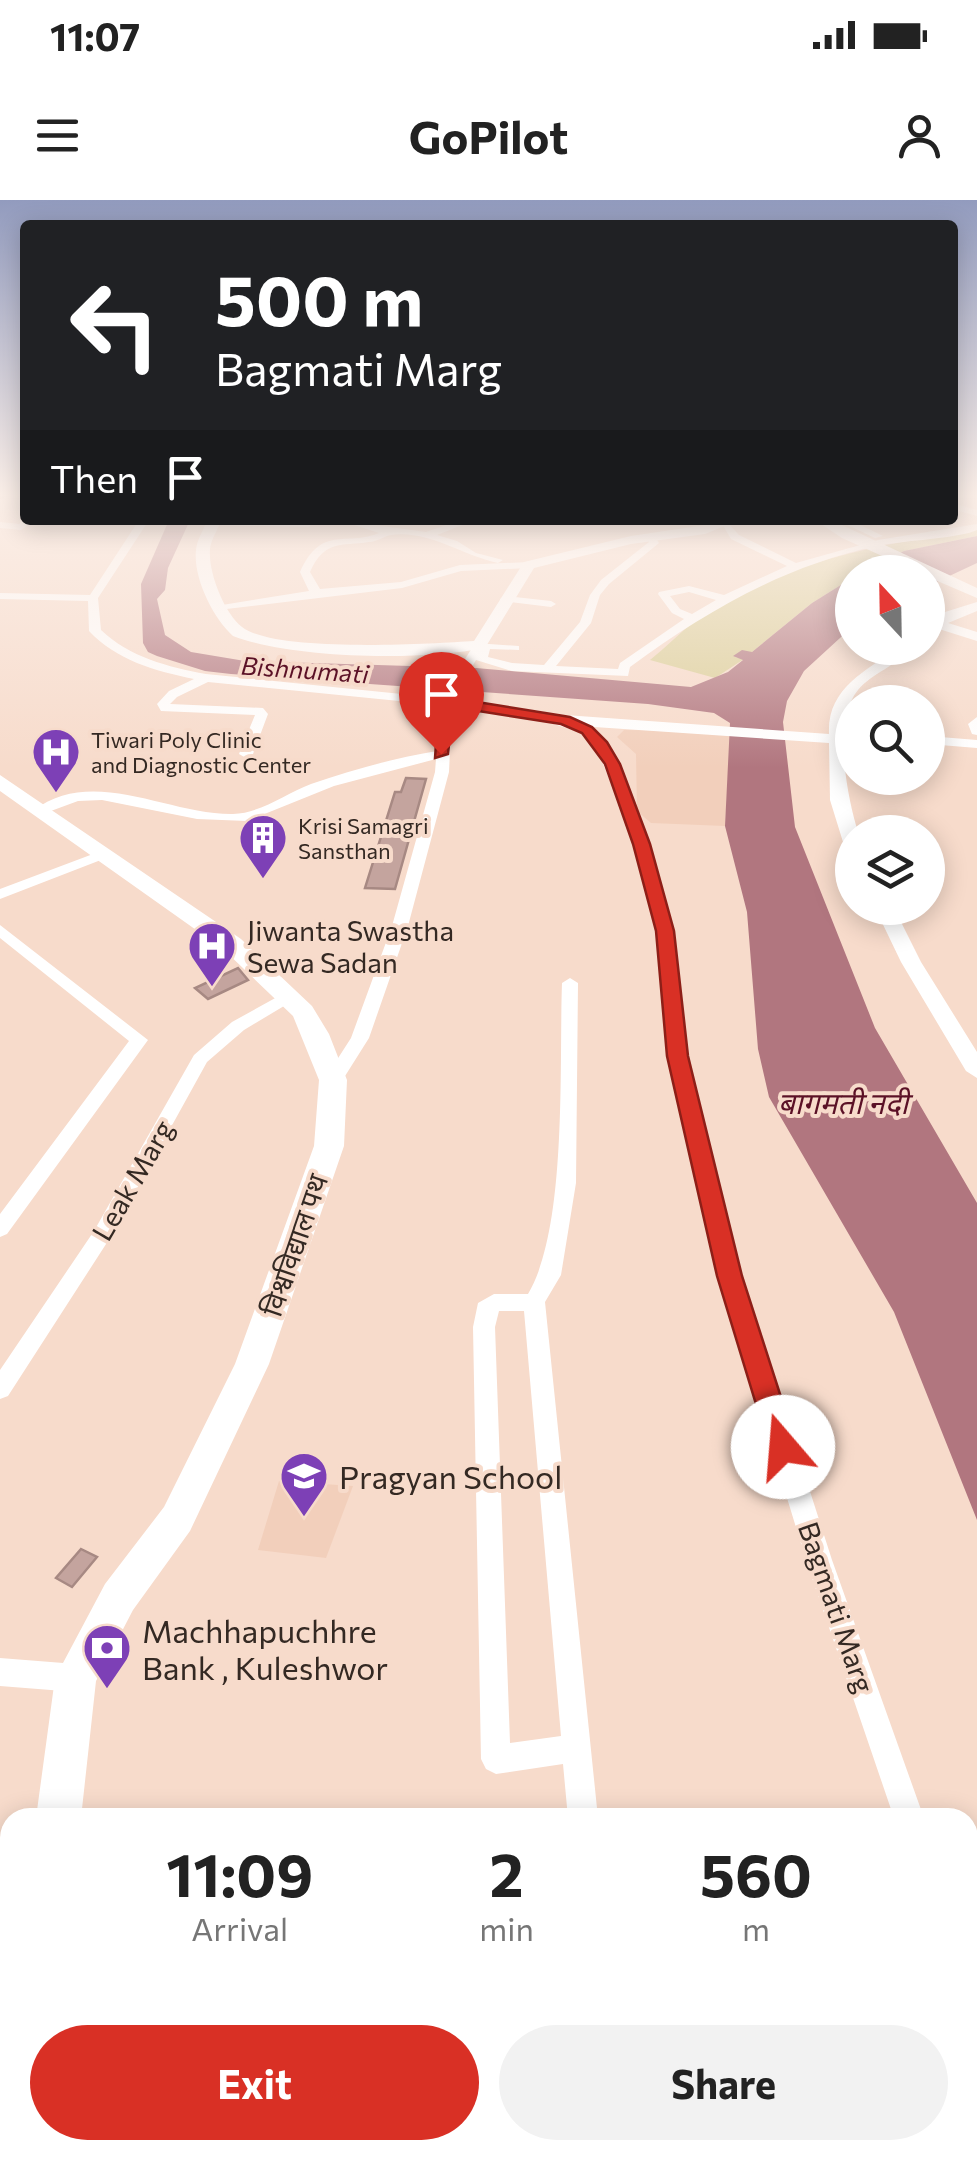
<!DOCTYPE html>
<meta charset="utf-8">
<style>
:root{--surface:#fff;--page:#f2f2f2;--text:#222;--muted:#767676;--accent:#d93025}
body{margin:0;font-family:Commissioner,"Noto Sans Devanagari",sans-serif;background:var(--page);color:var(--text);height:100vh;display:flex;flex-direction:column;font-size:38px;white-space:nowrap}
*{box-sizing:border-box;margin:0}
p{font-size:32px;color:var(--muted)}
.icon{flex:none;width:55px;height:55px;fill:none;stroke:currentColor;stroke-width:2;stroke-linecap:round;stroke-linejoin:round}
.map{position:relative;flex:1;overflow:hidden}
.sheet{position:absolute;left:0px;top:1608px;width:978px;height:352px;display:flex;flex-direction:column;background:var(--surface);border-radius:30px 30px 0 0;box-shadow:0 5px 25px #0003}
.sheet>*{flex:none}
.top-card{position:absolute;left:20px;top:20px;width:938px;height:305px;border-radius:10px;box-shadow:0 5px 25px #0003;background:#202124;color:#fff;overflow:hidden}
.needle{width:65px;rotate:338deg}
.buttons{position:absolute;left:835px;top:355px;display:grid;gap:20px}
.buttons a{display:grid;place-items:center;width:110px;height:110px;border-radius:50%;background:var(--surface);box-shadow:0 5px 25px #0003;font-size:50px}
.pin{position:absolute;display:grid;place-items:center;width:85px;height:85px;color:#fff;margin:-102px -42px;border-radius:50% 50% 50% 0;rotate:-45deg;box-shadow:0 0 10px #0007}
.pin .icon{rotate:45deg}
.me{position:absolute;width:110px;margin:-55px;rotate:342deg;stroke-linejoin:round;filter:drop-shadow(0 0 8px #0008)}
.turn{display:flex;align-items:center;gap:35px;height:210px;padding:0 30px;font-size:45px}
.turn .icon{width:130px;height:130px;stroke-width:2.5}
.turn b{display:block;font-size:70px;line-height:85px}
.then{display:flex;align-items:center;height:95px;padding:0 30px;background:#0003;gap:20px;font-size:38px}
.eta{display:flex;justify-content:space-evenly;align-items:center;height:170px;text-align:center}
.eta b{font-size:60px;font-weight:700;line-height:70px}
.primary-button{display:flex;gap:20px;margin-top:auto;padding:20px 30px}
.primary-button a{flex:1;height:115px;border-radius:60px;background:var(--accent);color:#fff;font-size:40px;font-weight:700;line-height:115px;text-align:center}
.primary-button a+a{background:var(--page);color:var(--text)}
.status{display:flex;justify-content:space-between;align-items:center;height:70px;padding:0 50px;background:var(--surface);direction:ltr}
.status svg{height:28px;fill:currentColor}
header{display:flex;justify-content:space-between;align-items:center;height:130px;padding:0 30px;background:var(--surface);font-size:45px;font-weight:700}
.map>svg:first-child{display:block}
.built{fill:#f2cfbb}
.green{fill:#dbcf99}
.water{fill:#b1767f}
.lines{fill:none;stroke-linecap:round;stroke-linejoin:round}
.river{fill:#b1767f;fill-rule:evenodd}
.building{fill:#c4a49e;stroke:#a78983;stroke-width:2.5}
.minor{fill:#fff;fill-rule:evenodd}
.tertiary{fill:#fff;fill-rule:evenodd}
.secondary{fill:#fff;fill-rule:evenodd}
.primary{fill:#fff;fill-rule:evenodd}
.route{fill:#d93025;stroke:#8d1f18;stroke-width:2.5}
.labels{text-anchor:middle;dominant-baseline:central;stroke-width:8;stroke-linejoin:round;paint-order:stroke}
.far-poi-label{font-size:22px;fill:#342923;stroke:#f7dbcb;text-anchor:start}
.far-water-label{font-size:25px;font-style:italic;fill:#5b1126;stroke:#f7dbcb}
.poi-label{font-size:28px;fill:#342923;stroke:#f7dbcb;text-anchor:start}
.street-label{font-size:28px;fill:#342923;stroke:#f7dbcb}
.water-label{font-size:30px;font-style:italic;fill:#5b1126;stroke:#f7dbcb}
.near-poi-label{font-size:32px;fill:#342923;stroke:#f7dbcb;text-anchor:start}
</style>
<div class="status"><b>11:07</b><svg viewBox="0 0 49 12"><path d="M0 12V9h3v3zM5 12V6h3v6zM10 12V3h3v9zM15 12V0h3v12zM26 1h20v11H26zM47 4h2v5h-2z"/></svg></div>
<header><svg class="icon" aria-label="menu" viewBox="0 0 24 24"><path d="M4 6h16M4 12h16M4 18h16"/></svg>GoPilot<svg class="icon" aria-label="person" viewBox="0 0 24 24"><circle cx="12" cy="8" r="4"/><path d="M4 21q1-7 8-7t8 7"/></svg></header>
<div class="map">
<svg width="977" height="1958" viewBox="0 0 977 1958">
<rect width="100%" height="100%" fill="#f7dbcb"/>
<path class="built" d="M731,525L725,626L651,623L637,611L636,554L617,537L624,530L727,531Z
M279,1281L353,1286L326,1358L258,1350Z
M135,1950H356L354,1958H136Z"/>
<path class="green" d="M977,330V336L904,351L862,372H852V378L812,403L752,452L735,457L744,459L715,478L650,460C666,447 681,432 697,419C772,363 886,343 977,330Z"/>
<path class="water" d="M169,320H190L168,368L165,390L157,399L165,435L191,452L245,461L476,468L691,487L728,472L743,460L733,456L742,450L752,452L812,403L852,378V427L804,471L787,501L783,522L795,627L875,828L977,1003V1320L894,1112L769,897L758,849L747,712L725,626L730,523L714,513L648,504L231,474L205,471L157,456L148,452L143,443L141,384Z
M977,336V363L928,386V372H862L904,351Z"/>
<g class="lines">
<path class="river" d="M0,294H16L0,299Z"/>
</g>
<path class="building" d="M406,578L426,579L395,689L365,688L395,592H401Z
M238,768L248,780L208,799L195,788Z
M81,1349L97,1357L72,1387L56,1378Z"/>
<g class="lines">
<path class="minor" d="M952,303L977,310V316L952,309Z
M25,319L35,320L21,330L0,328V322L19,324Z
M139,320H149L98,398L101,430C129,457 168,467 206,474L441,498L475,443L519,446V450L490,449L488,457L512,463L544,465L580,422L590,395L601,380L649,342L646,335H654L659,343L609,384L600,395L591,423L556,466L618,469L620,463L684,419L672,413L658,394L659,392L689,386L724,395L787,366L731,339L721,322H727L739,335L796,363L878,340L977,324V330L969,333C938,340 907,340 877,346C784,366 706,411 630,467L628,476L512,471L476,460L453,500L541,511L592,527L609,545L649,644L673,731L687,856L741,1076L832,1360L924,1618H894L806,1360L719,1076L669,856L657,731L635,644L596,546L582,533L535,518L452,507L449,572L408,726L369,838L340,884H326L324,880L351,838L392,726L435,572L436,559L334,586L247,621L197,619L102,600L78,601L40,615L33,611C92,565 168,615 233,614C261,613 285,594 311,584C352,570 394,558 437,551L439,505L208,482L177,497L170,504L263,508L268,514L253,554L246,558L239,554L255,515L161,511L157,504L169,491L194,479C155,471 116,460 89,431L88,401L0,399V393L90,395ZM689,392L716,400L692,414L680,409L670,396Z
M211,320L305,321L315,320L309,327L214,325Z
M339,320L426,332L461,320H475L437,335L457,341L476,353L503,360L498,363C463,356 429,330 391,335C384,336 377,342 369,342C341,346 324,340 310,372L320,389L401,382L460,365L529,362L534,365L529,368L461,371L402,388L218,410L216,408L222,405L309,391L300,372C322,324 345,347 379,333Z
M837,320H850L883,336L875,338Z
M505,396L551,401L556,404L551,407L501,401L500,399Z
M977,517V535L972,534L968,524Z
M835,525L852,528V536L830,532L829,529Z
M928,536L977,540V548L928,544Z
M101,651L108,655L106,658L0,699V689Z
M0,725L148,840L7,1034L0,1037V1014L129,841L0,738Z
M570,778L578,783L576,983L561,1075L545,1102L598,1618H568L563,1564L496,1574L486,1569L481,1559L473,1127L478,1103L494,1094H528C568,1027 559,864 562,783ZM499,1111H524L561,1536L510,1543L495,1127Z
M288,791L294,792L297,796L294,800L244,830L207,862L108,1041L8,1196L0,1199V1170L94,1031L194,855L232,822Z
M0,1458L76,1464L86,1468L90,1478L86,1488L76,1492L0,1486Z
M968,1786L977,1789V1849L968,1845Z
M576,1950H612V1958H576Z"/>
<path class="tertiary" d="M977,402V411L948,423L977,432V441L939,429L928,434V424L945,412Z
M897,448H913C898,464 870,475 858,490C832,521 847,596 858,632H852V648L843,642L830,600L829,543L565,525L557,520L565,515L829,534C827,488 865,472 897,448Z
M875,708H894L921,762L977,852V878L966,871L901,762Z"/>
<path class="secondary" d="M207,320H221C218,330 211,339 210,349C208,372 224,413 242,427C275,453 429,444 474,441L524,362L631,336L739,320L705,334L631,344L534,368L485,448C421,461 294,459 233,436C213,418 193,378 196,350C197,339 204,330 207,320Z
M815,320H831L977,388V398L928,377V372H918L842,338Z"/>
<path class="primary" d="M0,575L241,739L312,806L329,834L347,880L344,946L269,1164L190,1331L133,1410L96,1481L81,1618H36L55,1478L105,1384L164,1307L235,1164L314,946L319,880L293,816L223,749L0,591Z
M65,1950H117L119,1958H65Z"/>
</g>
<linearGradient id="sky" x2="0" y2="1"><stop stop-color="#929bbe"/><stop offset="0.52" stop-color="#fbefe8"/><stop offset="1" stop-color="#fbefe8" stop-opacity="0"/></linearGradient>
<rect width="977" height="568" fill="url(#sky)"/>
<path class="route" d="M446,497L570,517L592,527L607,542L620,564L650,644L674,731L688,856L742,1076L797,1247L793,1255L783,1259L774,1255L769,1247L717,1076L667,856L656,731L633,644L605,564L582,533L561,524L453,507L448,554L435,558L439,501Z"/>
<defs>
<g id="hospital-pin" transform="scale(2.5)"><path d="M0 17L-7.5 6A9.5 9.5 0 1 1 7.5 6Z" fill="#7d40b6" stroke="#f7dbcb"/><path d="M-5-5h3v3.5h4V-5h3V5h-3V1.5h-4V5h-3Z" fill="#fff"/></g>
<g id="building-pin" transform="scale(2.5)"><path d="M0 17L-7.5 6A9.5 9.5 0 1 1 7.5 6Z" fill="#7d40b6" stroke="#f7dbcb"/><path d="M-4-6H4V6H1V3H-1V6H-4ZM-2.5-4.3h1.7v1.8h-1.7ZM.8-4.3h1.7v1.8H.8ZM-2.5-1h1.7V.8h-1.7ZM.8-1h1.7V.8H.8Z" fill="#fff"/></g>
<g id="school-pin" transform="scale(2.5)"><path d="M0 17L-7.5 6A9.5 9.5 0 1 1 7.5 6Z" fill="#7d40b6" stroke="#f7dbcb"/><path d="M0-5L7-2L0 1L-7-2ZM-4 1L0 2.5L4 1V4Q0 6-4 4Z" fill="#fff"/></g>
<g id="bank-pin" transform="scale(2.5)"><path d="M0 17L-7.5 6A9.5 9.5 0 1 1 7.5 6Z" fill="#7d40b6" stroke="#f7dbcb"/><path d="M-6-4H6V4H-6ZM0-2.3a2.3 2.3 0 1 0 0 4.6a2.3 2.3 0 1 0 0-4.6Z" fill="#fff"/></g>
</defs>
<g fill-rule="evenodd">
<use href="#hospital-pin" x="56" y="552"/>
<use href="#building-pin" x="263" y="638"/>
<use href="#hospital-pin" x="212" y="746"/>
<use href="#school-pin" x="304" y="1276"/>
<use href="#bank-pin" x="107" y="1448"/>
</g>
<g class="labels">
<g class="far-poi-label">
<text x="91" y="539">Tiwari Poly Clinic<tspan x="91" dy="25">and Diagnostic Center</tspan></text>
<text x="298" y="625">Krisi Samagri<tspan x="298" dy="25">Sansthan</tspan></text>
</g>
<g class="far-water-label">
<text transform="translate(305 469) rotate(4)">Bishnumati</text>
</g>
<g class="poi-label">
<text x="247" y="730">Jiwanta Swastha<tspan x="247" dy="32">Sewa Sadan</tspan></text>
</g>
<g class="street-label">
<text transform="translate(132 980) rotate(-60)">Leak Marg</text>
<text transform="translate(294 1045) rotate(-71)">विश्वविद्याल पथ</text>
<text transform="translate(837 1407) rotate(71)">Bagmati Marg</text>
</g>
<g class="water-label">
<text x="843" y="901">बागमती नदी</text>
</g>
<g class="near-poi-label">
<text x="339" y="1276">Pragyan School</text>
<text x="142" y="1430">Machhapuchhre<tspan x="142" dy="37">Bank , Kuleshwor</tspan></text>
</g>
</g>
</svg>
<div class="buttons">
<a><svg class="needle" viewBox="-14 -14 28 28"><path d="M0-13l5 13h-10z" fill="#e53935"/><path d="M0 13l5-13h-10z" fill="#767676"/></svg></a>
<a><svg class="icon" aria-label="search" viewBox="0 0 24 24"><circle cx="10" cy="10" r="6"/><path d="M15 15l6 6"/></svg></a>
<a><svg class="icon" aria-label="layers" viewBox="0 0 24 24"><path d="M12 4l9 5-9 5-9-5zM3 14l9 5 9-5"/></svg></a>
</div>
<div class="pin" style="left:441px;top:554px;background:#d93025"><svg class="icon" aria-label="arrive" viewBox="0 0 24 24"><path d="M6 21V4h12l-3 4 3 4H6"/></svg></div>
<svg class="me" style="left:783px;top:1247px" viewBox="-20 -20 40 40"><circle r="19" fill="#fff"/><path d="M0-13L10 11 0 6-10 11z" fill="#d93025"/></svg>
<div class="top-card">
<div class="turn"><svg class="icon" aria-label="left" viewBox="0 0 24 24"><path d="M17 20v-9H6M10 6l-5 5 5 5"/></svg><div><b>500 m</b>Bagmati Marg</div></div>
<div class="then">Then<svg class="icon" aria-label="arrive" viewBox="0 0 24 24"><path d="M6 21V4h12l-3 4 3 4H6"/></svg></div>
</div>
<section class="sheet">
<div class="eta">
<div><b>11:09</b><p>Arrival</p></div>
<div><b>2</b><p>min</p></div>
<div><b>560</b><p>m</p></div>
</div>
<div class="primary-button"><a>Exit</a><a>Share</a></div>
</section>
</div>
